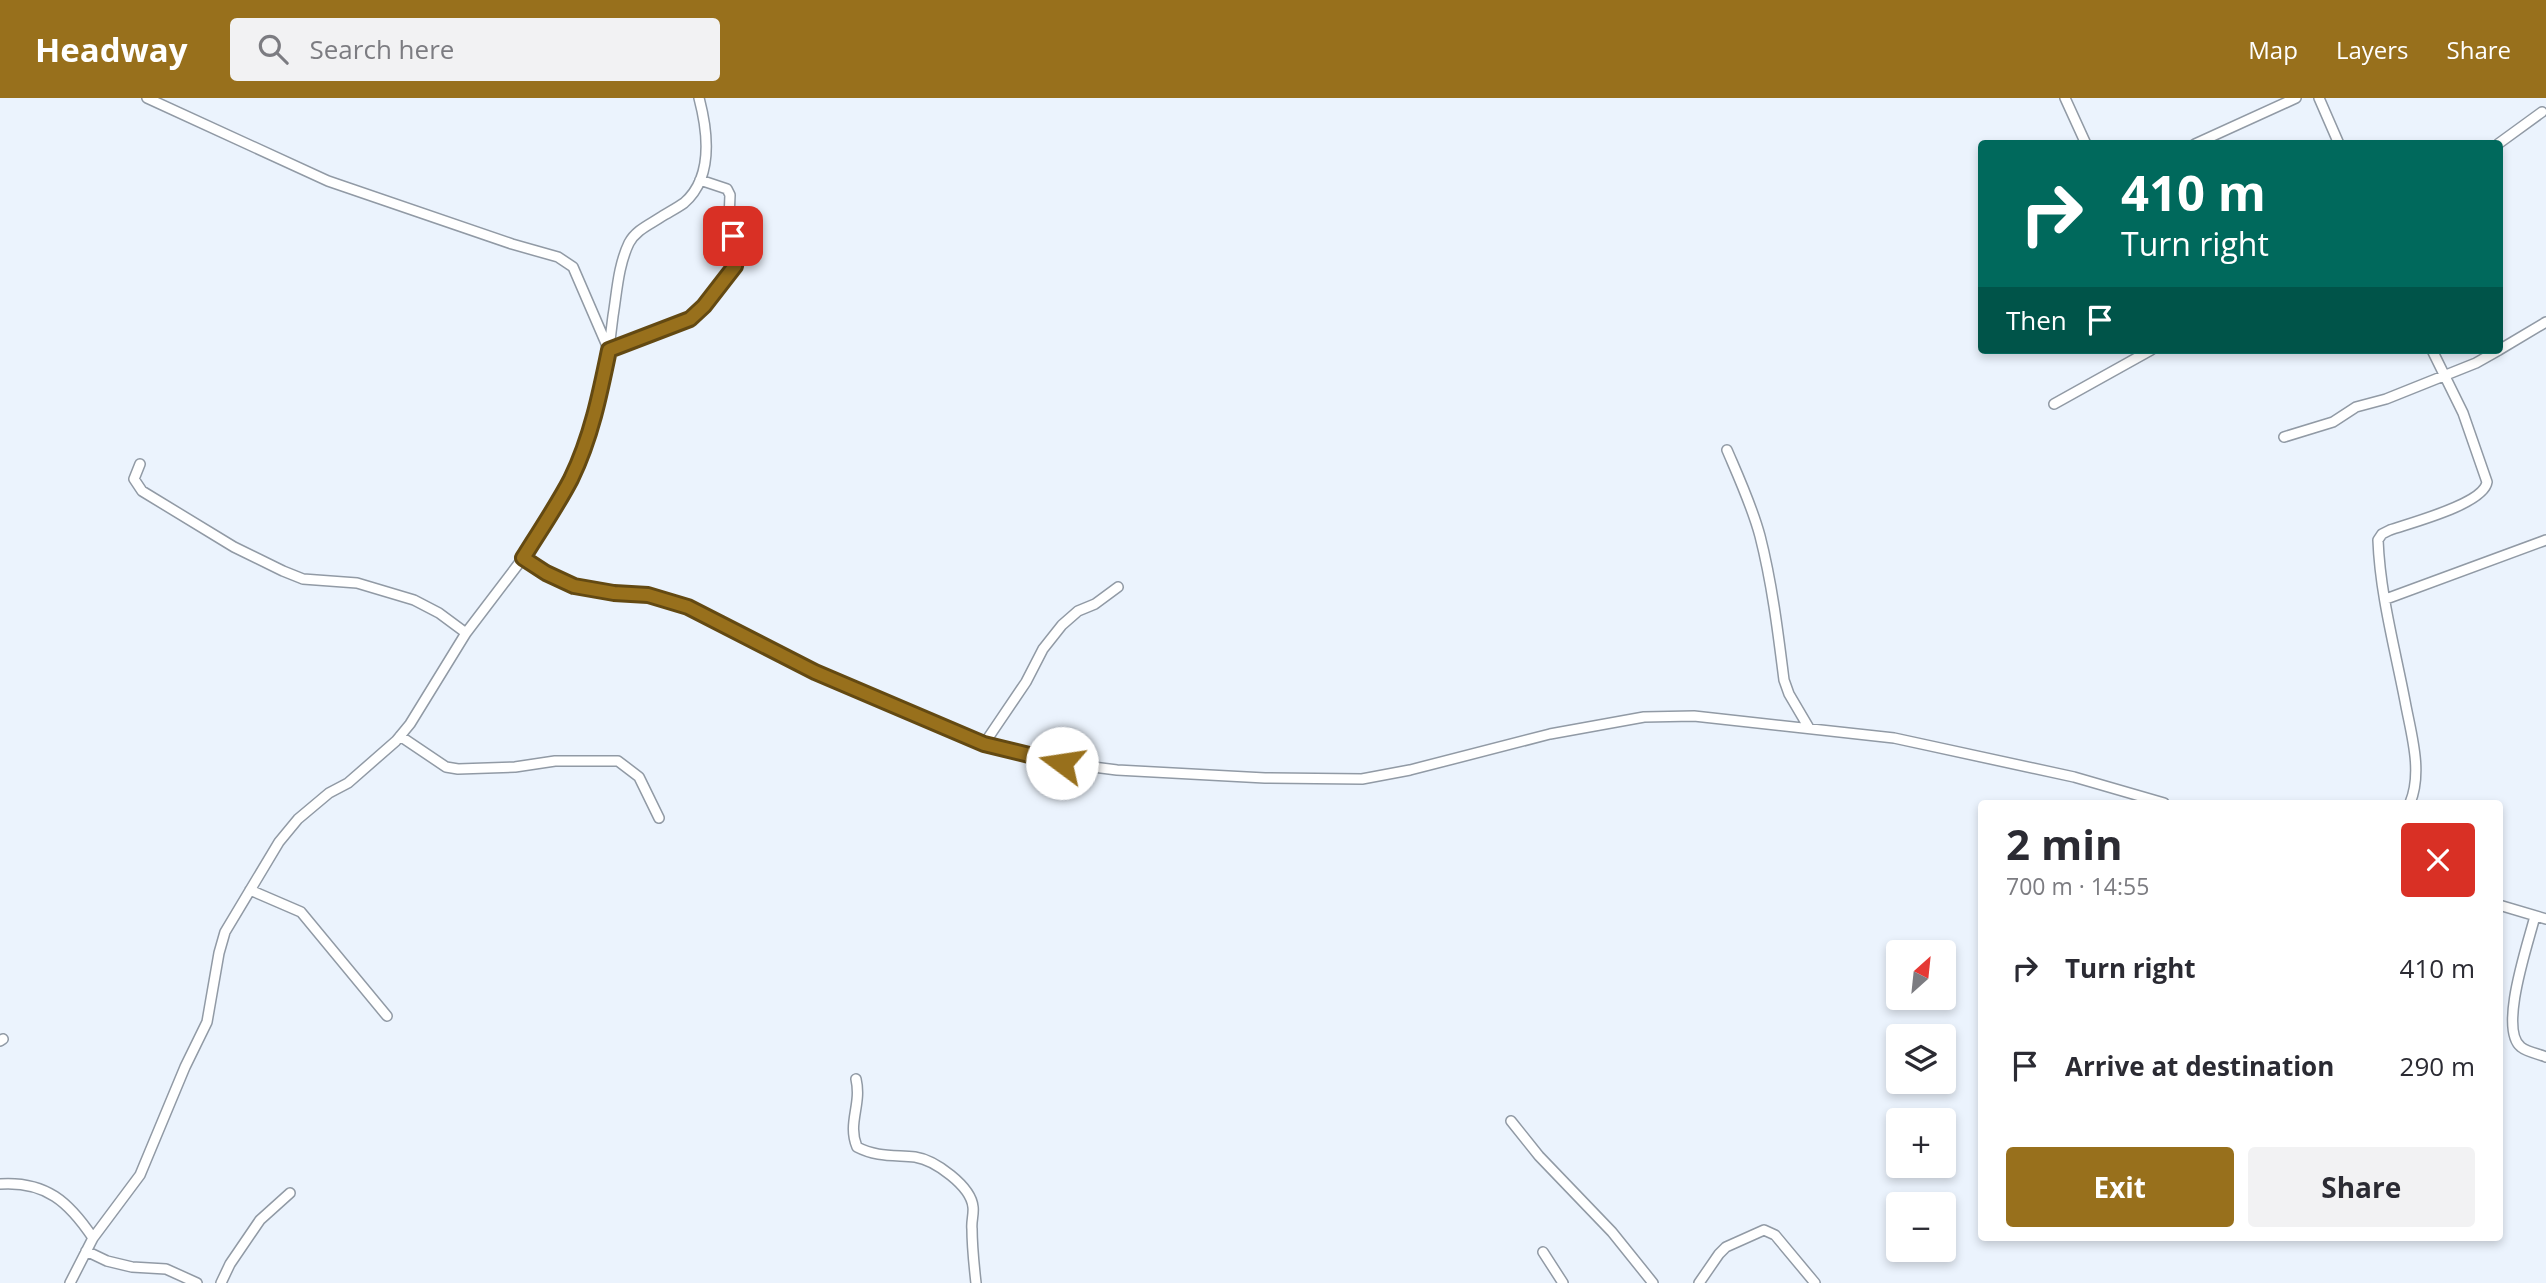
<!DOCTYPE html>
<meta charset="utf-8">
<style>
:root{--surface:#fff;--page:#f2f2f3;--text:#2b2b33;--muted:#7c7c81;--accent:#98701c}
body{margin:0;font-family:"Open Sans",sans-serif;background:var(--page);color:var(--text);height:100vh;display:flex;flex-direction:column;font-size:26px;white-space:nowrap}
*{box-sizing:border-box;margin:0}
p{font-size:23px;color:var(--muted)}
.icon{flex:none;width:38px;height:38px;fill:none;stroke:currentColor;stroke-width:2;stroke-linecap:round;stroke-linejoin:round}
.map{position:relative;flex:1;overflow:hidden}
.panel{position:absolute;left:1978px;top:702px;width:525px;height:441px;display:flex;flex-direction:column;background:var(--surface);border-radius:7px;box-shadow:0 4px 10px #0003}
.panel>*{flex:none}
.guide{position:absolute;left:1978px;top:42px;width:525px;height:214px;border-radius:7px;box-shadow:0 4px 10px #0003;background:#00695c;color:#fff;overflow:hidden}
.needle{width:46px;rotate:27deg}
.tools{position:absolute;left:1886px;top:842px;display:grid;gap:14px}
.tools a{display:grid;place-items:center;width:70px;height:70px;border-radius:7px;background:var(--surface);box-shadow:0 4px 10px #0003;font-size:35px}
.pin{position:absolute;display:grid;place-items:center;width:60px;height:60px;color:#fff;margin:-30px;border-radius:14px;box-shadow:0 4px 10px #0006}
.me{position:absolute;width:77px;margin:-38px;rotate:284deg;stroke-linejoin:round;filter:drop-shadow(0 0 5px #0008)}
.turn{display:flex;align-items:center;gap:24px;height:147px;padding:0 28px;font-size:32px}
.turn .icon{width:91px;height:91px;stroke-width:2.5}
.turn b{display:block;font-size:49px;line-height:60px}
.then{display:flex;align-items:center;height:66px;padding:0 28px;background:#0003;gap:14px;font-size:26px}
.round{display:grid;place-items:center;flex:none;width:74px;height:74px;border-radius:7px;background:var(--page)}
.overview{display:flex;align-items:center;justify-content:space-between;height:119px;padding:0 28px}
h1{font-size:42px;font-weight:700;line-height:52px}
.action{display:flex;gap:14px;margin-top:auto;padding:14px 28px}
.action a{flex:1;height:80px;border-radius:7px;background:var(--accent);color:#fff;font-size:28px;font-weight:700;line-height:80px;text-align:center}
.action a+a{background:var(--page);color:var(--text)}
ul{padding:0;list-style:none}
li{display:flex;align-items:center;gap:21px;height:98px;padding:0 28px}
li div{flex:1}
li b{display:block;font-size:26px}
li em{font-style:normal}
header{display:flex;align-items:center;gap:42px;box-sizing:border-box;height:98px;padding:0 35px;background:var(--accent);color:#fff}
header strong{font-size:33px}
nav{display:flex;gap:38px;margin-inline-start:auto;font-size:24px}
.search{width:490px;height:63px;background:var(--page);display:flex;align-items:center;gap:18px;box-sizing:border-box;padding:0 24px;border-radius:7px;color:var(--muted);font-size:26px}
.map>svg:first-child{display:block}
.lines{fill:none;stroke-linecap:round;stroke-linejoin:round}
.street-casing{stroke:#919aa5;stroke-width:12}
.street{stroke:#fff;stroke-width:9}
.route-casing{stroke:#634912;stroke-width:18}
.route{stroke:#98701c;stroke-width:12}
</style>
<header>
<strong>Headway</strong>
<div class="search"><svg class="icon" aria-label="search" viewBox="0 0 24 24"><circle cx="10" cy="10" r="6"/><path d="M15 15l6 6"/></svg>Search here</div>
<nav><a>Map</a><a>Layers</a><a>Share</a></nav>
</header>
<div class="map">
<svg width="2546" height="1185" viewBox="0 0 2546 1185">
<rect width="100%" height="100%" fill="#ebf3fd"/>
<g class="lines">
<g class="street-casing">
<path id="street" d="M147,0L328,83L512,146L558,159L573,169L608,250
M699,0C708,34 714,79 684,105C677,110 669,114 661,119C649,127 636,132 629,145C618,168 617,194 613,218C610,246 605,274 599,302C585,360 554,409 523,460L546,475L574,488L614,495L648,497L688,509L815,574L984,646L1062,665L1117,672L1265,680L1362,681L1410,672L1550,636L1644,619L1694,618L1894,640L2074,679L2164,705
M2065,0L2086,46
M2319,0L2339,46
M2195,46L2296,0
M2498,46L2542,14
M609,252L690,221L704,209L724,185L735,168L737,156L729,121L730,97L727,91L700,82
M2499,252L2546,224
M2054,306L2151,252
M2284,339L2333,324L2356,309L2386,301L2476,265L2499,252
M1727,352C1739,380 1752,408 1760,438C1772,485 1778,534 1784,582L1789,596L1809,630
M140,366L134,381L142,393L234,449L283,473L303,481L357,485L414,502L439,515L466,535
M2386,501L2546,442
M400,638L446,669L458,671L515,669L555,663H618L639,679L659,720
M984,646L1026,584L1043,551L1062,527L1078,513L1095,506L1118,489
M2410,705C2423,673 2411,636 2405,603C2395,551 2380,496 2378,442L2382,436L2390,432C2410,425 2484,406 2487,384L2463,315L2432,252
M250,792L301,814L387,918
M2499,807L2546,821
M2535,818C2529,843 2498,931 2521,949C2527,954 2539,956 2546,959
M0,943L3,941
M856,981C862,1007 847,1025 857,1049C876,1059 894,1057 915,1059C935,1062 971,1088 973,1109C974,1116 971,1124 972,1131C972,1149 974,1167 976,1185
M1511,1023L1539,1058L1612,1134L1653,1185
M0,1086C46,1083 69,1104 93,1140
M86,1153L107,1163L132,1169L166,1171L197,1185
M1543,1154L1563,1185
M70,1185L93,1140L140,1077L185,969L207,924L219,855L225,834L279,744L298,721L329,695L348,685L396,643L410,626L466,535L523,460
M221,1185L230,1166L260,1122L290,1095
M1699,1185L1719,1156L1726,1149L1764,1132L1775,1137L1815,1185"/>
</g>
<use href="#street" class="street"/>
</g>
<g class="lines">
<g class="route-casing">
<path id="route" d="M733,138L737,156L735,168L704,208L690,221L609,252C600,296 591,340 571,381C557,408 539,434 523,460L546,475L574,488L614,495L648,497L688,509L815,574L984,646L1062,665"/>
</g>
<use href="#route" class="route"/>
</g>
</svg>
<div class="tools">
<a><svg class="needle" viewBox="-14 -14 28 28"><path d="M0-13l5 13h-10z" fill="#e53935"/><path d="M0 13l5-13h-10z" fill="#7c7c81"/></svg></a>
<a><svg class="icon" aria-label="layers" viewBox="0 0 24 24"><path d="M12 4l9 5-9 5-9-5zM3 14l9 5 9-5"/></svg></a>
<a>+</a>
<a>−</a>
</div>
<div class="pin" style="left:733px;top:138px;background:#d93025"><svg class="icon" aria-label="arrive" viewBox="0 0 24 24"><path d="M6 21V4h12l-3 4 3 4H6"/></svg></div>
<svg class="me" style="left:1062px;top:665px" viewBox="-20 -20 40 40"><circle r="19" fill="#fff"/><path d="M0-13L10 11 0 6-10 11z" fill="#98701c"/></svg>
<div class="guide">
<div class="turn"><svg class="icon" aria-label="right" viewBox="0 0 24 24"><path d="M7 20v-9h11M14 6l5 5-5 5"/></svg><div><b>410 m</b>Turn right</div></div>
<div class="then">Then<svg class="icon" aria-label="arrive" viewBox="0 0 24 24"><path d="M6 21V4h12l-3 4 3 4H6"/></svg></div>
</div>
<section class="panel">
<div class="overview"><div><h1>2 min</h1><p>700 m · 14:55</p></div><a class="round" style="background:#d93025;color:#fff"><svg class="icon" aria-label="close" viewBox="0 0 24 24"><path d="M6 6l12 12M18 6L6 18"/></svg></a></div>
<ul>
<li><svg class="icon" aria-label="right" viewBox="0 0 24 24"><path d="M7 20v-9h11M14 6l5 5-5 5"/></svg><div><b>Turn right</b></div><em>410 m</em></li>
<li><svg class="icon" aria-label="arrive" viewBox="0 0 24 24"><path d="M6 21V4h12l-3 4 3 4H6"/></svg><div><b>Arrive at destination</b></div><em>290 m</em></li>
</ul>
<div class="action"><a>Exit</a><a>Share</a></div>
</section>
</div>
